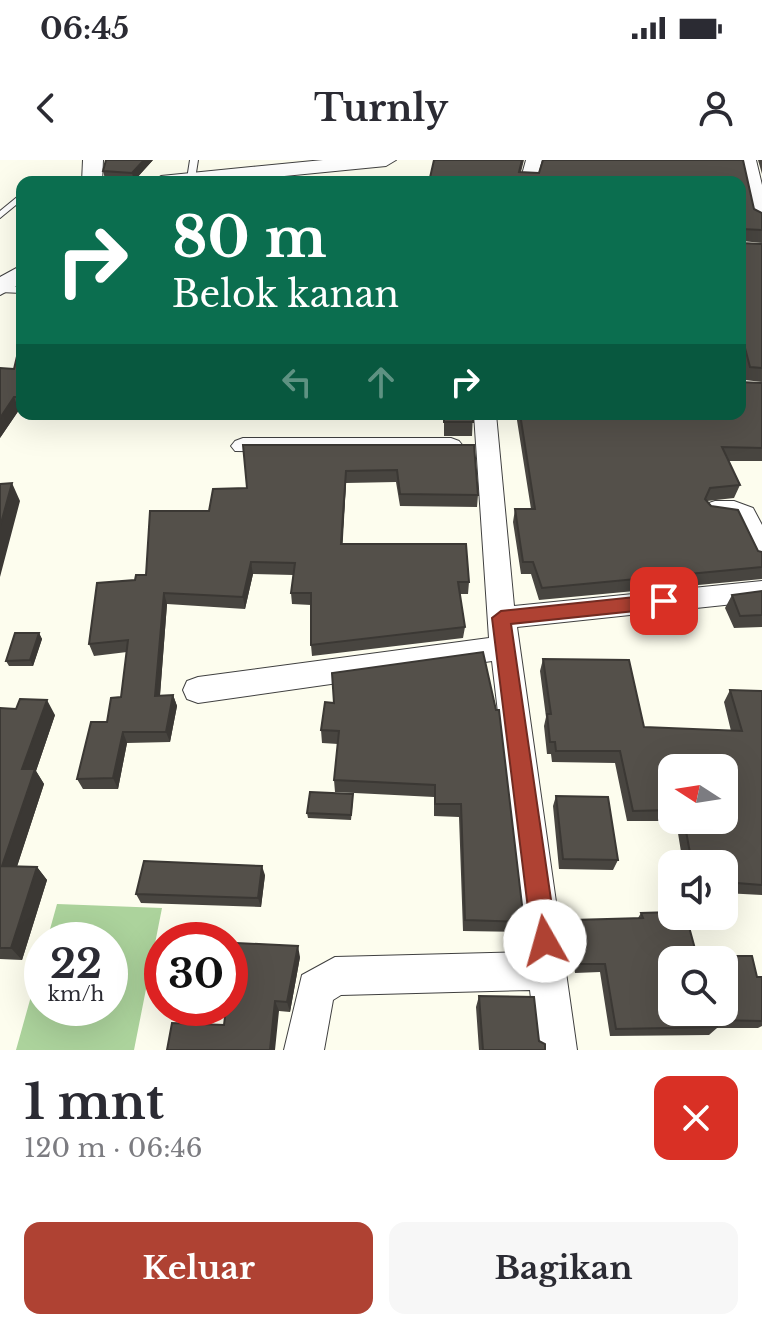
<!DOCTYPE html>
<html lang="id">
<meta charset="utf-8">
<style>
:root{--surface:#fff;--page:#f7f7f7;--text:#2b2b33;--muted:#7c7c81;--accent:#af4233}
body{margin:0;font-family:"Libre Baskerville",serif;background:var(--page);color:var(--text);height:100vh;display:flex;flex-direction:column;font-size:30px;white-space:nowrap}
*{box-sizing:border-box;margin:0}
p{font-size:26px;color:var(--muted)}
.icon{flex:none;width:44px;height:44px;fill:none;stroke:currentColor;stroke-width:2;stroke-linecap:round;stroke-linejoin:round}
.map{position:relative;height:890px;overflow:hidden}
.side{display:flex;flex-direction:column;background:var(--surface);flex:1}
.side>*{flex:none}
.banner{position:absolute;left:16px;top:16px;width:730px;height:244px;border-radius:16px;box-shadow:0 8px 32px #0002;background:#0b6e4f;color:#fff;overflow:hidden}
.needle{width:52px;rotate:282deg}
.controls{position:absolute;left:658px;top:594px;display:grid;gap:16px}
.controls a{display:grid;place-items:center;width:80px;height:80px;border-radius:16px;background:var(--surface);box-shadow:0 8px 32px #0002;font-size:40px}
.speed{position:absolute;left:24px;top:762px;display:flex;gap:16px;font-size:40px;font-weight:700;text-align:center}
.speed>*{display:grid;place-content:center;width:104px;height:104px;border-radius:50%;background:var(--surface);box-shadow:0 8px 32px #0002;line-height:1}
.speed small{font-size:20px;font-weight:400}
.speed .limit{border:12px solid #d22;background:#fff;color:#111}
.pin{position:absolute;display:grid;place-items:center;width:68px;height:68px;color:#fff;margin:-34px;border-radius:16px;box-shadow:0 4px 12px #0006}
.me{position:absolute;width:88px;margin:-44px;rotate:353deg;stroke-linejoin:round;filter:drop-shadow(0 0 6px #0008)}
.turn{display:flex;align-items:center;gap:28px;height:168px;padding:0 24px;font-size:36px}
.turn .icon{width:104px;height:104px;stroke-width:2.5}
.turn b{display:block;font-size:56px;line-height:68px}
.lanes{display:flex;align-items:center;height:76px;padding:0 24px;background:#0003;justify-content:center;gap:40px;direction:ltr}
.lanes .off{opacity:.35}
.round{display:grid;place-items:center;flex:none;width:84px;height:84px;border-radius:16px;background:var(--page)}
.summary{display:flex;align-items:center;justify-content:space-between;height:136px;padding:0 24px}
h1{font-size:48px;font-weight:700;line-height:60px}
.cta{display:flex;gap:16px;margin-top:auto;padding:16px 24px}
.cta a{flex:1;height:92px;border-radius:16px;background:var(--accent);color:#fff;font-size:32px;font-weight:700;line-height:92px;text-align:center}
.cta a+a{background:var(--page);color:var(--text)}
.status{display:flex;justify-content:space-between;align-items:center;height:56px;padding:0 40px;background:var(--surface);direction:ltr}
.status svg{height:22px;fill:currentColor}
header{display:flex;justify-content:space-between;align-items:center;height:104px;padding:0 24px;background:var(--surface);font-size:36px;font-weight:700}
.map>svg:first-child{display:block}
.forest{fill:#acd39c}
.lines{fill:none;stroke-linecap:round;stroke-linejoin:round}
.service-casing{stroke:#404040;stroke-width:2}
.minor-casing{stroke:#404040;stroke-width:2}
.tertiary-casing{stroke:#404040;stroke-width:2}
.service{fill:#fff;fill-rule:evenodd}
.minor{fill:#fff;fill-rule:evenodd}
.tertiary{fill:#fff;fill-rule:evenodd}
.wall{fill:#484540;fill-rule:evenodd}
.shaded-wall{fill:#3b3834}
.building{fill:#54504a;stroke:#3b3834;stroke-width:2;fill-rule:evenodd}
.route{fill:#af4233;stroke:#722b21;stroke-width:2}
</style>
<div class="status"><b>06:45</b><svg viewBox="0 0 49 12"><path d="M0 12V9h3v3zM5 12V6h3v6zM10 12V3h3v9zM15 12V0h3v12zM26 1h20v11H26zM47 4h2v5h-2z"/></svg></div>
<header><svg class="icon" aria-label="back" viewBox="0 0 24 24"><path d="M15 5l-7 7 7 7"/></svg>Turnly<svg class="icon" aria-label="person" viewBox="0 0 24 24"><circle cx="12" cy="8" r="4"/><path d="M4 21q1-7 8-7t8 7"/></svg></header>
<div class="map">
<svg width="762" height="890" viewBox="0 0 762 890">
<rect width="100%" height="100%" fill="#fdfdee"/>
<path class="forest" d="M57,744L162,748L134,890H16L42,797V848H110V780H47Z"/>
<g class="lines">
<g class="service-casing">
<path id="service" d="M190,0H198L195,19L191,21L187,19Z
M22,33V40L0,58V51Z
M0,126L22,127V133L0,132Z"/>
</g>
<g class="minor-casing">
<path id="minor" d="M526,0H542L536,22H520Z
M740,0H756L762,25V65L753,60Z
M474,254H496L514,446L762,421V441L517,467L577,890H537L530,830L341,835L333,840L324,890H284L302,815L335,797L526,792L492,501L198,543L187,539L183,530L187,521L198,517L489,478Z
M243,278H451L459,281L463,286L459,291L451,294L235,291L231,286L235,281Z
M715,341H734L753,348L762,365V404L753,401L734,360L706,356L702,350L706,344Z"/>
</g>
<g class="tertiary-casing">
<path id="tertiary" d="M83,0H103L102,22H82Z
M323,0H396L386,6L225,22H151L161,16Z
M22,105V123L0,135V117Z"/>
</g>
<use href="#service" class="service"/>
<use href="#minor" class="minor"/>
<use href="#tertiary" class="tertiary"/>
</g>
<path class="wall" d="M153,0L134,21L105,19L103,11Z
M434,0H524L521,12L539,13L543,0H743L754,49L762,53V83L742,81V83L762,84V222L745,220L740,200V22H429Z
M758,0H762V14Z
M22,175V250H19L0,278Z
M762,223V301H728L740,325L734,338L707,341L758,391L762,392V419L539,440L531,414H521L513,362L515,349H531L516,254H740Z
M444,254H473L472,276H444Z
M474,285L478,335L477,347L400,346L396,322L346,323L342,384L469,422L468,434H460L465,467L463,478L312,496L311,485V445L292,444L291,433L293,415L253,414L245,449L167,444L160,536L173,535L177,546L170,582L127,583L118,629H83L77,619L107,562L121,537L127,492L94,496L89,484L135,420L146,415L209,351L247,328Z
M762,431V467L734,468L725,448L732,435Z
M39,473L42,479L33,506H9L6,501Z
M483,492L524,762L521,772L463,771L459,657L434,656V637L335,632L334,620L338,584L322,583L321,570L334,543Z
M543,499L644,567L731,571L724,542L730,530L762,531V735L724,733V704H683L676,661H627L615,603L552,602L551,594H547L544,566L546,557L540,511ZM672,608L724,660H672Z
M0,548L55,555L36,611L44,624L17,706L37,707L47,720L22,800L0,799Z
M556,636L618,700L613,710L559,709L553,646Z
M353,640L351,660L308,658L307,653Z
M265,715L261,747L141,743L136,734Z
M641,753L697,796L757,817H762V866L758,868H717L709,875L610,876L600,812L575,813L568,769L573,760L638,758Z
M300,797L290,852L279,851L224,865Z
M479,836L539,881L545,890H479L476,847Z"/>
<path class="shaded-wall" d="M144,0H153L134,21L132,13Z
M14,237L19,250L0,278V258Z
M346,311V323L342,396L341,384Z
M12,323L20,341L0,417V367Z
M251,402L253,414L245,449L243,437Z
M164,433L167,444L159,547L155,536Z
M39,473L42,479L33,506L30,500Z
M173,535L177,546L170,582L166,572Z
M47,540L55,555L36,611L44,624L13,719L2,706L22,609Z
M123,572L127,583L118,629L113,618Z
M262,706L265,715L261,747L258,738Z
M37,707L47,720L22,800L11,788Z
M298,786L300,797L290,852L287,842Z
M275,841L279,851L275,890H270Z"/>
<path class="building" d="M106,0H144L132,13L103,11Z
M434,0H522L519,12L539,13L543,0H743L754,49L762,53V70L742,69V83L762,84V208L750,207L740,169V22H429Z
M22,175V237H14L0,258V208L14,209Z
M740,222L762,223V288L722,287L740,325L710,328L705,339L711,346L738,350L758,391L762,392V407L542,428L533,402H523L515,349H535L520,254H740Z
M444,254H473V262H444Z
M243,285H474L478,335L400,334L397,310L346,311L341,384H466L469,422H458L465,467L311,485V433H291L295,403L251,402L243,437L164,433L155,536L173,535L166,572H123L113,618L77,619L91,562H107L111,538L121,537L128,480L89,484L97,423L135,420L136,415H146L150,351H209L213,329L247,328Z
M12,323L0,367V324Z
M762,431V455L740,456L732,435Z
M15,473H39L30,500L6,501Z
M483,492L496,550H499L524,762L465,760L461,644H435V625L334,620L339,571L321,570L325,542L334,543L332,513Z
M543,499L629,500L644,567L742,571L730,530L762,531V725L724,722V704H692L684,660H724V608H672V650L633,651L620,591H556L555,582H550L547,554H551Z
M20,539L47,540L22,609H35L2,706L37,707L11,788H0V548L16,549Z
M310,632L353,634L351,655L307,653Z
M556,636L608,637L618,700L563,699Z
M144,701L262,706L258,738L136,734Z
M672,752V756H686L697,796H752L757,817H762V861L715,860L717,867L616,869L605,804H580L573,760L643,758L641,753ZM672,800H724V852H672Z
M236,783L298,786L287,842L275,841L270,890H167L172,863L224,865L226,848H230V824Z
M479,836L534,837L539,881L545,884V890H483Z"/>
<path class="route" d="M664,434L673,441L664,448L511,464L557,781L553,790L545,794L536,790L532,781L492,458L501,451Z"/>
</svg>
<div class="controls">
<a><svg class="needle" viewBox="-14 -14 28 28"><path d="M0-13l5 13h-10z" fill="#e53935"/><path d="M0 13l5-13h-10z" fill="#7c7c81"/></svg></a>
<a><svg class="icon" aria-label="sound" viewBox="0 0 24 24"><path d="M4 9h4l5-4v14l-5-4H4zM17 9q2 3 0 6"/></svg></a>
<a><svg class="icon" aria-label="search" viewBox="0 0 24 24"><circle cx="10" cy="10" r="6"/><path d="M15 15l6 6"/></svg></a>
</div>
<div class="speed"><div>22<small>km/h</small></div><div class="limit">30</div></div>
<div class="pin" style="left:664px;top:441px;background:#d93025"><svg class="icon" aria-label="arrive" viewBox="0 0 24 24"><path d="M6 21V4h12l-3 4 3 4H6"/></svg></div>
<svg class="me" style="left:545px;top:781px" viewBox="-20 -20 40 40"><circle r="19" fill="#fff"/><path d="M0-13L10 11 0 6-10 11z" fill="#af4233"/></svg>
<div class="banner">
<div class="turn"><svg class="icon" aria-label="right" viewBox="0 0 24 24"><path d="M7 20v-9h11M14 6l5 5-5 5"/></svg><div><b>80 m</b>Belok kanan</div></div>
<div class="lanes"><svg class="icon off" aria-label="left" viewBox="0 0 24 24"><path d="M17 20v-9H6M10 6l-5 5 5 5"/></svg><svg class="icon off" aria-label="ahead" viewBox="0 0 24 24"><path d="M12 20V5M6 11l6-6 6 6"/></svg><svg class="icon" aria-label="right" viewBox="0 0 24 24"><path d="M7 20v-9h11M14 6l5 5-5 5"/></svg></div>
</div>
</div>
<section class="side">
<div class="summary"><div><h1>1 mnt</h1><p>120 m · 06:46</p></div><a class="round" style="background:#d93025;color:#fff"><svg class="icon" aria-label="close" viewBox="0 0 24 24"><path d="M6 6l12 12M18 6L6 18"/></svg></a></div>
<div class="cta"><a>Keluar</a><a>Bagikan</a></div>
</section>
